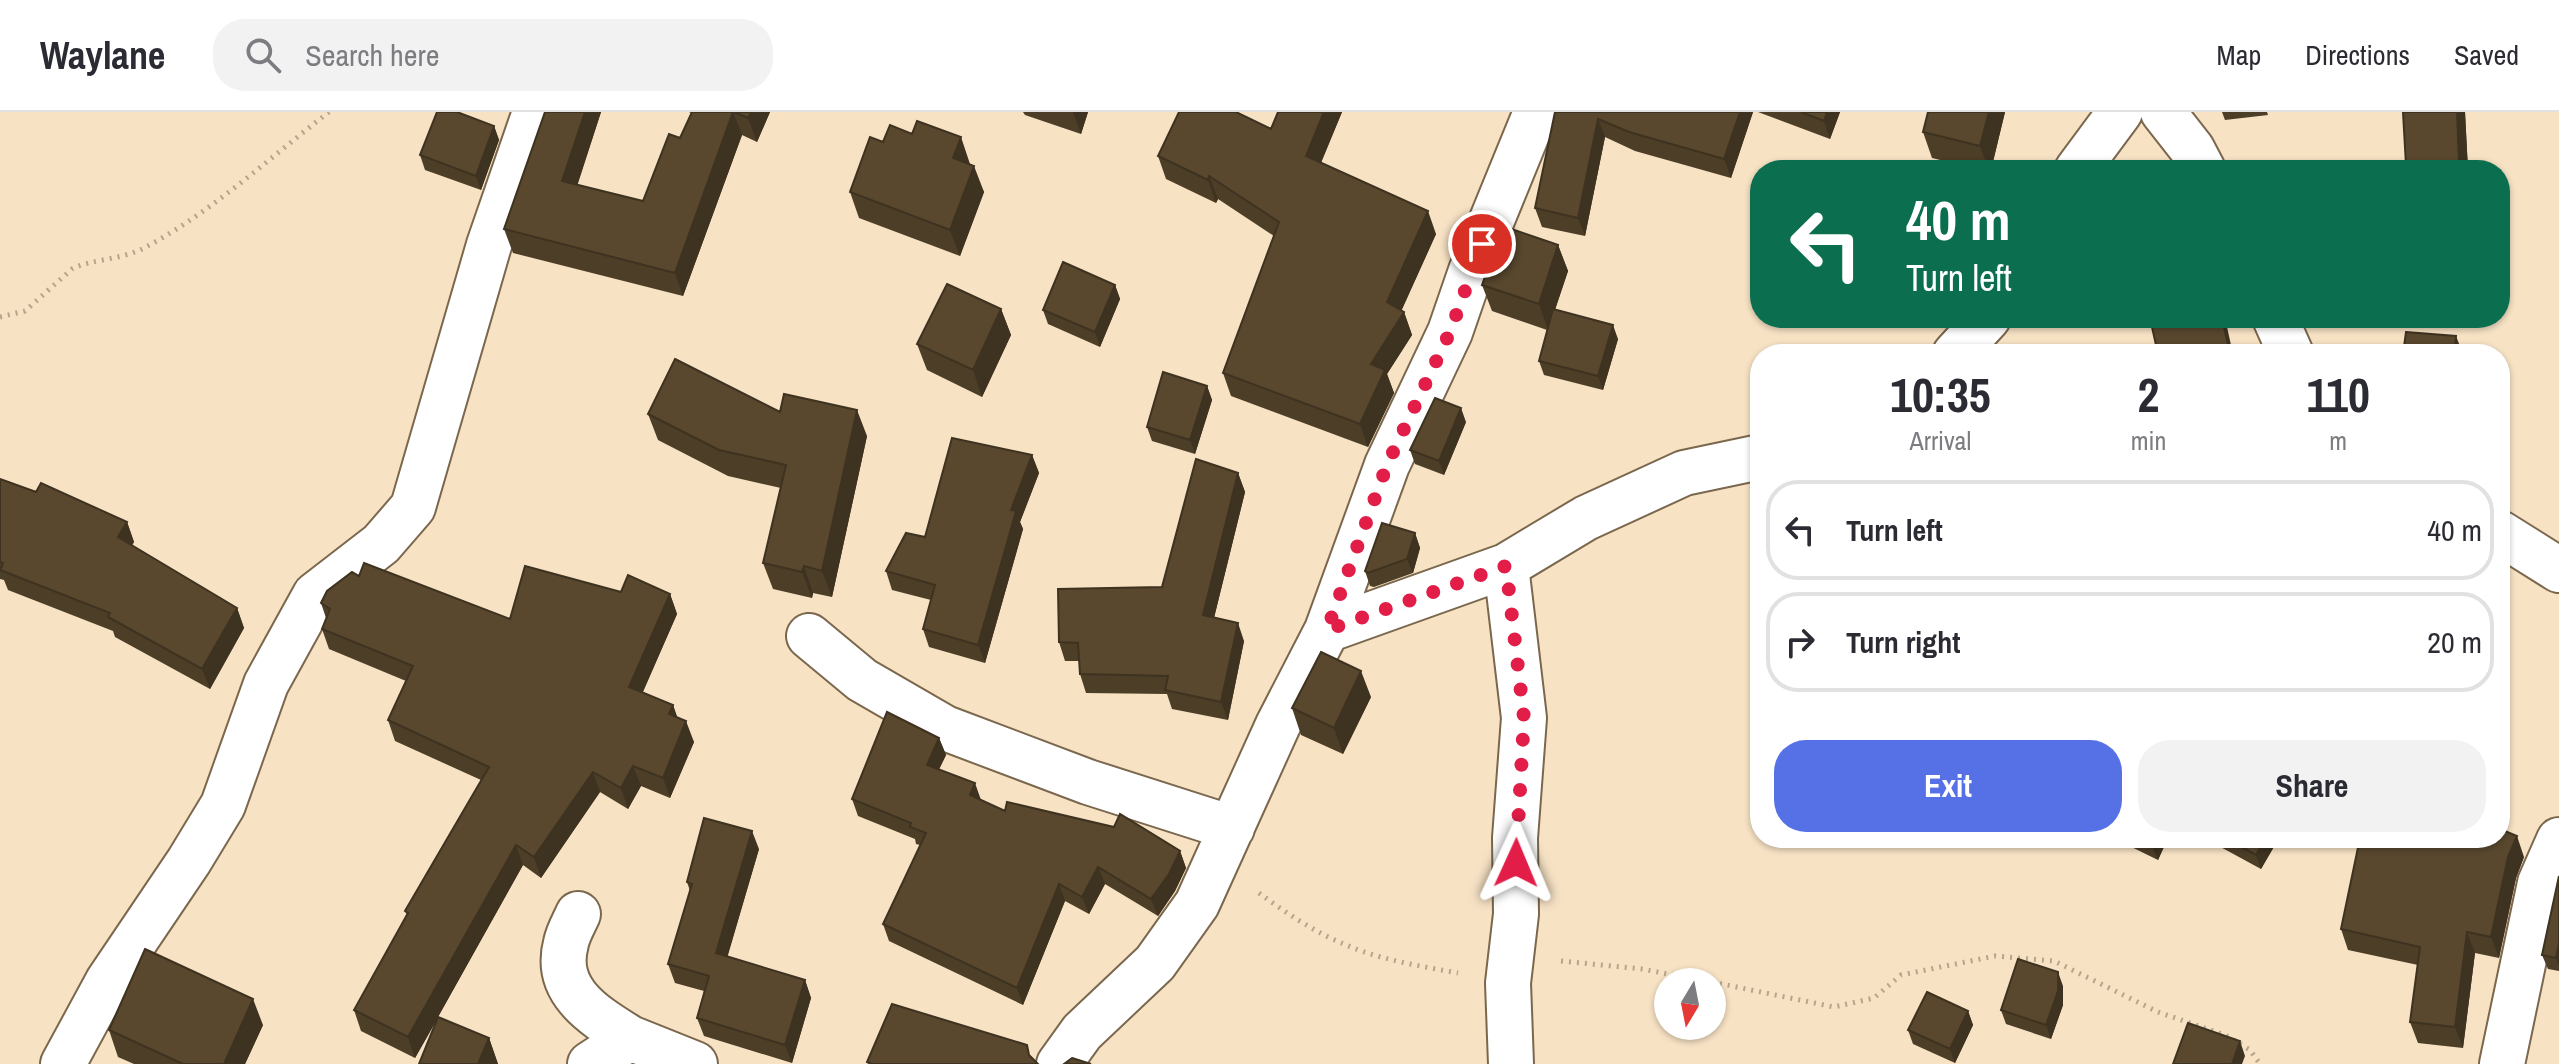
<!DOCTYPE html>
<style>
:root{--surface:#fff;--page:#f2f2f3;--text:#2b2b33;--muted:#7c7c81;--line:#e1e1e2;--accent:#5671e6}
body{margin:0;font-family:"Archivo Narrow",sans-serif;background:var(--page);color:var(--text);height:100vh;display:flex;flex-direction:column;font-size:30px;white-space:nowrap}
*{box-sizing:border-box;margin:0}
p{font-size:26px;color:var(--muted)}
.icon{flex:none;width:44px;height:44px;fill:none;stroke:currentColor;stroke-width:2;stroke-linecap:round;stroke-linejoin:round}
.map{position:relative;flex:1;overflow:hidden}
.sheet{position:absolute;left:1750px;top:232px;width:760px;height:504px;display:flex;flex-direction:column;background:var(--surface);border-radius:32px;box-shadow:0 2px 6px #0004}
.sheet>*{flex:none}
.top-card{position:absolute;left:1750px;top:48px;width:760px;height:168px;border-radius:32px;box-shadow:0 2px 6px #0004;background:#0b6e4f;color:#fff;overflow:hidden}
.needle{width:52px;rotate:190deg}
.buttons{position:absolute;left:1654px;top:856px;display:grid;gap:16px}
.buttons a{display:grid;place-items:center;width:72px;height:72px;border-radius:50%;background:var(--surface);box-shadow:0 2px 6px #0004;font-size:40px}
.pin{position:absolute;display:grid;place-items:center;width:68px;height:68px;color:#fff;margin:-34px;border:4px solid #fff;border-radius:50%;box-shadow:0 2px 8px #0007}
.me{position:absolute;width:88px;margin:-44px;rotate:1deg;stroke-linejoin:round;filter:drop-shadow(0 0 6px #0008)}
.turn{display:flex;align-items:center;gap:28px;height:168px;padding:0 24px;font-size:36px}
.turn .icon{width:104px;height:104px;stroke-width:2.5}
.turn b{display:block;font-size:56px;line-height:68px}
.eta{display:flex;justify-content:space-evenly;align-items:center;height:136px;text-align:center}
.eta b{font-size:48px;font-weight:700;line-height:56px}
.button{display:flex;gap:16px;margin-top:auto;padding:16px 24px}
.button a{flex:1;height:92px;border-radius:32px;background:var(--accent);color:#fff;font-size:32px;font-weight:700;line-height:92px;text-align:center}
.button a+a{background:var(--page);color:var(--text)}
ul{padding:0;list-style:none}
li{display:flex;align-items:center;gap:24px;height:100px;margin:0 16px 12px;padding:0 8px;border:4px solid var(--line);border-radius:32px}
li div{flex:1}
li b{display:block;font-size:30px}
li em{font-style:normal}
header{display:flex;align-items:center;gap:48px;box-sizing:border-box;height:112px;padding:0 40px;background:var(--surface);border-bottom:2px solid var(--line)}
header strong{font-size:38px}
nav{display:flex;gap:44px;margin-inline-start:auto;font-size:28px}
.search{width:560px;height:72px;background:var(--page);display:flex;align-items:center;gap:20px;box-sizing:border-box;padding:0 28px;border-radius:32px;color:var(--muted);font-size:30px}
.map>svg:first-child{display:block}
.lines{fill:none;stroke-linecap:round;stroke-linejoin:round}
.minor-casing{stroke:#7a674d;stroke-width:48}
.path{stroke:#b5a58c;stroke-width:5;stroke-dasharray:2 6;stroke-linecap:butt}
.minor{stroke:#fff;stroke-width:44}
.wall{fill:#4d3e28}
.shaded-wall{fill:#3e3220}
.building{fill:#59482e;stroke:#3e3220;stroke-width:2}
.route{stroke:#e11d48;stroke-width:14;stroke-dasharray:0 25.2}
</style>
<header>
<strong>Waylane</strong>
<div class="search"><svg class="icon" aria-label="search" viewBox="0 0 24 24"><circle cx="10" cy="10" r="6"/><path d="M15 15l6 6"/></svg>Search here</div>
<nav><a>Map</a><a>Directions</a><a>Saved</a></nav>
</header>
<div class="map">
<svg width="2559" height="952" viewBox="0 0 2559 952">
<rect width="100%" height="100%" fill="#f7e2c4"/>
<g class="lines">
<g class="minor-casing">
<path id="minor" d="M2163,0L2192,37L2203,58
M2077,58L2120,0
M2275,206L2291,242
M1955,242L1988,206
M2500,421L2559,458
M1506,454L1524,606L1515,726L1516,802L1508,871L1511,952
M1327,518L1506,454L1586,406L1684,361L1760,345
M809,524L862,568L945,616L1088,670L1232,716
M578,802C574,811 568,821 566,831C553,880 595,904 630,926
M63,952L108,869L189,749L223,693L266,572L315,483L381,432L413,395L489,133L535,0
M590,952L630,926L695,952
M1059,952L1082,920L1155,851L1197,792L1278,613L1327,518L1387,353L1450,220L1471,159L1536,0
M2502,952L2540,771L2559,728"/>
</g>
<path class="path" d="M0,205L25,199L72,157C91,147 121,148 144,136C212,100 268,47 329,0
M1259,781C1285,800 1314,820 1344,832C1380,848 1420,854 1458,861
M1561,849L1642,857L1710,870
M1712,870L1834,895L1874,886L1901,863L1995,844L2054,849L2158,900L2225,923L2250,938L2260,952"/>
<use href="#minor" class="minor"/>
</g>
<path class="wall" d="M545,0H601L577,73L643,89L680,26L691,1L689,0H770L757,30L742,23L683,184L513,141L504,117Z
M1023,0H1088L1081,22L1025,3Z
M1278,0H1342L1321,51L1436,122L1401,199L1404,200L1412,223L1387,262L1394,281L1368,335L1231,284L1223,261L1274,124L1218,87L1216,91L1166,67L1158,44L1271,17Z
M1555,0H1753L1731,66L1635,39L1605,25L1585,124L1542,115L1535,96Z
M1758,0H1840L1830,27Z
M1928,0H2005L1991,58H1981L1932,46L1923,20Z
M2222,0H2267L2268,3L2225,8Z
M2403,0H2465L2468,58H2408L2406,53Z
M494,14L499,28L481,78L425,58L420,43Z
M970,52L984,80L960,144L859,106L850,80Z
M1558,133L1568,159L1555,198L1618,227L1603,278L1544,263L1539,249L1547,218L1492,199L1482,173Z
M1115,173L1120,187L1100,235L1048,212L1043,198Z
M1001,197L1011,223L982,285L927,258L917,232Z
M1903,206H1916L1915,210Z
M1207,274L1212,288L1195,342L1152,329L1147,315Z
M780,300L867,324L832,485L813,481L812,486L773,477L763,451L781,376L728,364L658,328L648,302Z
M1466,310L1444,363L1415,352L1410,338Z
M1032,343L1039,361L1020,410L1023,417L985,551L929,535L923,517L931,488L892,478L886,459L925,425Z
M1238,361L1245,380L1214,506L1244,529L1228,608L1172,597L1167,582L1086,581L1080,562L1079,549H1065L1059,530L1162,475Z
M0,367L127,410L134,430L132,433L237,496L244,516L210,577L115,525L113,519L8,478L4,468L0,467Z
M1415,421L1420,436L1413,461L1374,475L1370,474L1365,459Z
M359,464L510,507L621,480L670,482L677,502L643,580L673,593L677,605L694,630L670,686L641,674L628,697L600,680L541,766L523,753L438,905L489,926L498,952H419L438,906L415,946L361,919L354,898L407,803L405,799L481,668L395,629L388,608L406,569L329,537L322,517L326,506L321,491Z
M1371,585L1343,642L1301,623L1292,596Z
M939,626L946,643L939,657L981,688L1005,699L1180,739L1186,756L1175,779L1158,804L1105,772L1089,802L1065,789L1023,893L889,829L883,812L920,733L916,732L915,727L858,704L852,687Z
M1947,726H1964L1962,731Z
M2113,726H2168L2158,748Z
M2204,726H2279L2261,757Z
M759,737L727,845L805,868L811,886L792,951L704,924L697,906L704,879L675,871L668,852L690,779L687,770Z
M2524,745L2516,766L2499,846L2475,841L2463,936L2418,931L2410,910L2418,853L2348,838L2341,817Z
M2559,764V859L2548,857L2542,843Z
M2063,874V893L2051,927L2006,912L2001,898Z
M1968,899L1973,913L1955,951L1913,932L1908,918Z
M263,913L245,952H134L118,945L109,918Z"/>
<path class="shaded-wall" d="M585,0H601L571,93L562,69Z
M733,0L742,23L683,184L675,161Z
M751,0H770L757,30L748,6Z
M1073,0H1088L1081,22Z
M1324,0H1342L1314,67L1306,44Z
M1740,0H1753L1731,66L1724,47Z
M1827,0H1840L1830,27L1824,9Z
M1989,0H2005L1991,58H1989L1980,34Z
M2457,0H2465L2468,58H2462L2459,50Z
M1598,7L1605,25L1585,124L1578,106Z
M494,14L499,28L481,78L476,64Z
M961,25L970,52L962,73L953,46Z
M974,54L984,80L960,144L950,118Z
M1209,64L1218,87L1216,91L1208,68Z
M1428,99L1436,122L1395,213L1387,190Z
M1558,133L1568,159L1548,218L1539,192Z
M1115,173L1120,187L1100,235L1095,220Z
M1001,197L1011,223L982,285L973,258Z
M1404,200L1412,223L1387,262L1394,281L1368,335L1360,312L1371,252Z
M2222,206H2225L2233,242H2230Z
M1613,213L1618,227L1603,278L1598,264Z
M2456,224L2463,242H2454Z
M1207,274L1212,288L1195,342L1190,328Z
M1461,296L1466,310L1444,363L1439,349Z
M857,298L867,324L832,485L822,459Z
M1032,343L1039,361L1020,410L1023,417L985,551L978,533L1011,398Z
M1238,361L1245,380L1210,522L1203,503Z
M127,410L134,430L125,445L118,425Z
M1415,421L1420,436L1413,461L1407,447Z
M804,454L813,481L812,486L802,460Z
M670,482L677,502L636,595L629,575Z
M237,496L244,516L210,577L202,557Z
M1238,511L1244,529L1228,608L1221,590Z
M1361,559L1371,585L1343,642L1334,616Z
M2500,575L2504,585L2500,594Z
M673,593L680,613L669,602Z
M686,609L694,630L670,686L663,666Z
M939,626L946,643L933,670L927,653Z
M633,654L641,674L628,697L621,676Z
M593,660L600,680L541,766L534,745Z
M975,671L981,688L970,683Z
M752,719L759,737L723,860L716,841Z
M2517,724L2524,745L2516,766L2499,846L2491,825L2508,745Z
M2156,726H2168L2158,748L2152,734Z
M2266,726H2279L2261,757L2256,743Z
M516,733L523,753L415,946L408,925Z
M1180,739L1186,756L1175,779L1158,804L1151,787Z
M1098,755L1105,772L1089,802L1082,785Z
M1059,772L1065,789L1023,893L1017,876Z
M2467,820L2475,841L2463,936L2455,915Z
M2559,832V854L2556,846Z
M2058,860L2063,874V893L2051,927L2046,913Z
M805,868L811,886L792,951L785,933Z
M253,887L263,913L245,952H224Z
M1968,899L1973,913L1955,951L1950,937Z
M489,926L498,952H478Z
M2240,929L2245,944L2242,952H2232Z"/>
<path class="building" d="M437,0H457L494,14L476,64L420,43Z
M545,0H585L562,69L643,89L669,22L680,26L692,0H733L675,161L504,117Z
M734,0H751L748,6Z
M1179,0H1236L1271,17L1278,0H1324L1306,44L1428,99L1387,190L1404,200L1371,252L1385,258L1360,312L1223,261L1279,110L1209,64L1208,68L1158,44Z
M1555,0H1740L1724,47L1629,20L1598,7L1578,106L1535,96Z
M1801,0H1827L1824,9Z
M1928,0H1989L1980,34L1923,20Z
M2403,0H2457L2459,50L2406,53Z
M917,9L961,25L953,46L974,54L950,118L850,80L870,25L883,30L890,13L912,22Z
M2275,50L2322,58H2274Z
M2176,52L2181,58H2146Z
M1503,114L1558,133L1539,192L1482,173Z
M1063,150L1115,173L1095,220L1043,198Z
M947,172L1001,197L973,258L917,232Z
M1553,197L1613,213L1598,264L1539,249Z
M2150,206H2222L2230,242H2158Z
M2406,220L2456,224L2454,242H2403Z
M675,247L780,300L784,282L857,298L822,459L804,454L802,460L763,451L786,353L719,338L648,302Z
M1163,260L1207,274L1190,328L1147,315Z
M1435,286L1461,296L1439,349L1410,338Z
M952,326L1032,343L1011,398L1016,399L978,533L923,517L935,473L886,459L906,421L925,425Z
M1196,347L1238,361L1203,503L1238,511L1221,590L1165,578L1168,564L1080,562L1078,531L1059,530L1058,477L1162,475Z
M0,367L36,380L41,371L127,410L118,425L237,496L202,557L108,505L110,501L0,458L3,451L0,450Z
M1382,411L1415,421L1407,447L1368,461L1365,459Z
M364,451L510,507L525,454L621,480L628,463L670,482L629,575L673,593L669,602L686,609L663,666L633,654L621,676L593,660L534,745L516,733L408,925L354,898L408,801L405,799L489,655L388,608L413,554L322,517L330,497L321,491L327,479L352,460L359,464Z
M1760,454V470L1756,469Z
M1321,540L1361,559L1334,616L1292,596Z
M887,600L939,626L927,653L975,671L970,683L1005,699L1007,690L1114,715L1120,702L1180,739L1169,762L1151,787L1098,755L1082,785L1059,772L1017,876L883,812L926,721L910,715L911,711L852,687Z
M704,706L752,719L716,841L805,868L785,933L697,906L709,864L668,852L692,772L687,770Z
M2500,717L2517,724L2508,745L2491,825L2467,820L2455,915L2410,910L2420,835L2341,817L2360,726H2500Z
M2136,726H2156L2152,734Z
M2225,726H2266L2256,743Z
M2559,764V832L2556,846L2542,843Z
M145,837L253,887L224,952H183L109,918Z
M2018,847L2058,860V879L2046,913L2001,898Z
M1927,880L1968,899L1950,937L1908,918Z
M892,892L1027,933L1029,943L1038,952H871L867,950Z
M438,905L489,926L478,952H419Z
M2188,911L2240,929L2232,952H2173Z
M1072,946L1091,952H1064Z"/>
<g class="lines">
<path class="route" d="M1482,132L1450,220L1387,353L1327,518L1506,454L1524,606L1516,751"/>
</g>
</svg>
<div class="buttons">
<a><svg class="needle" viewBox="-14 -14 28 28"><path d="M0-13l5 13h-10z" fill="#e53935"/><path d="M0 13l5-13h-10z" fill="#7c7c81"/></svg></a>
</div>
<div class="pin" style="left:1482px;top:132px;background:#d93025"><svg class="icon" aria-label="arrive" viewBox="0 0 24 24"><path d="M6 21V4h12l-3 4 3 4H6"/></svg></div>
<svg class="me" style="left:1516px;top:751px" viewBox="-20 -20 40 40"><path d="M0-17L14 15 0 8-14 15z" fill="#e11d48" stroke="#fff" stroke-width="4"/></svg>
<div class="top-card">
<div class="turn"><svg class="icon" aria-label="left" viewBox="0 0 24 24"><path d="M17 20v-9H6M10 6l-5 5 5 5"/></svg><div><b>40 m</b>Turn left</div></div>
</div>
<section class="sheet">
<div class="eta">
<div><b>10:35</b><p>Arrival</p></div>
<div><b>2</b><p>min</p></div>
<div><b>110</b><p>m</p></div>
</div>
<ul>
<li><svg class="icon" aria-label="left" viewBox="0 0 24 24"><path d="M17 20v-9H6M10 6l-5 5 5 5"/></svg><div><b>Turn left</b></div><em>40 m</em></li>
<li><svg class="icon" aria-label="right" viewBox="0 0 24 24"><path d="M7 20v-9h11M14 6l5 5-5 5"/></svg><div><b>Turn right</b></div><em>20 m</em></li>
</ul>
<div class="button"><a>Exit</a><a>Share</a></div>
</section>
</div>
